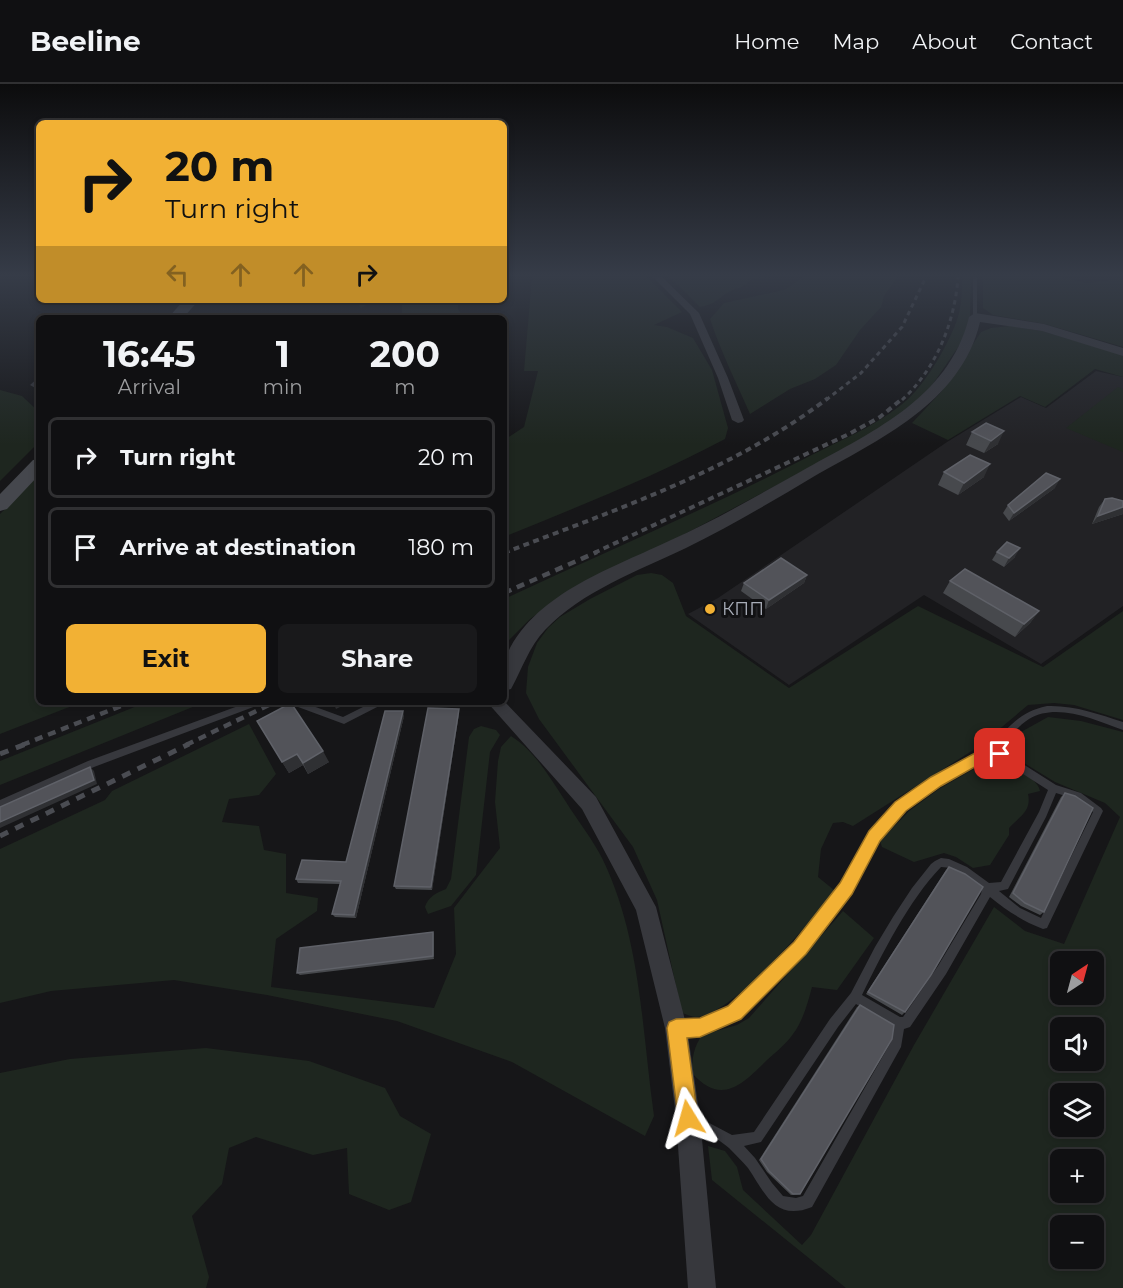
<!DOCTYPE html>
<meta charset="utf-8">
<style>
:root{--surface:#101012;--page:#19191b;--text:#f1f3f6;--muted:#9c9d9f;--line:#303032;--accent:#f2b134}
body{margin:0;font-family:Montserrat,sans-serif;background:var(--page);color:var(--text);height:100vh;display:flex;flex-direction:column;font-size:22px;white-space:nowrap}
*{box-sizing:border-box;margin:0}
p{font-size:20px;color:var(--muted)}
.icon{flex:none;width:33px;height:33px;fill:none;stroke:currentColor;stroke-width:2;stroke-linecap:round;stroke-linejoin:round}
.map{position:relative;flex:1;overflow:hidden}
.sheet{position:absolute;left:36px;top:231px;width:471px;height:390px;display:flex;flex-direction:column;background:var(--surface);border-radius:9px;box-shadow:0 3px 9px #0003,0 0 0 2px var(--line)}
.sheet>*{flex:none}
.top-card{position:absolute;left:36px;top:36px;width:471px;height:183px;border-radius:9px;box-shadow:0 3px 9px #0003,0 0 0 2px var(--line);background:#f2b134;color:#111;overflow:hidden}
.needle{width:39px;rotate:36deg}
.buttons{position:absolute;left:1050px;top:867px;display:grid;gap:12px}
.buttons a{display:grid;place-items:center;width:54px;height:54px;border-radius:9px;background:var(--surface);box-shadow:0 3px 9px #0003,0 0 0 2px var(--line);font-size:30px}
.pin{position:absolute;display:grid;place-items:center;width:51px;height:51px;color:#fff;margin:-26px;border-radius:12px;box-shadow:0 3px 9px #0006}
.me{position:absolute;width:66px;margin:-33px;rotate:352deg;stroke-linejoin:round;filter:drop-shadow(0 0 4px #0008)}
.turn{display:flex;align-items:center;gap:21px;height:126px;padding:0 30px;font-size:27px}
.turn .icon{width:78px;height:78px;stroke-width:2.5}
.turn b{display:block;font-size:42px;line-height:51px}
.lanes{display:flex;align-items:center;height:57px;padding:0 30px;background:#0003;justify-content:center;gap:30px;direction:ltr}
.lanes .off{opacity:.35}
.eta{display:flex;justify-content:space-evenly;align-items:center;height:102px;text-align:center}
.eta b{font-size:36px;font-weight:700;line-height:42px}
.cta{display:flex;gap:12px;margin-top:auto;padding:12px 30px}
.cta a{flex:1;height:69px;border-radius:9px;background:var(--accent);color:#111;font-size:24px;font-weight:700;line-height:69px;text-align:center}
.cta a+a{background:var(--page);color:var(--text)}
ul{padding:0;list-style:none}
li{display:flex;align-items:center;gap:18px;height:81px;margin:0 12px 9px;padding:0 18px;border:3px solid var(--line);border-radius:9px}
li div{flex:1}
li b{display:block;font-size:22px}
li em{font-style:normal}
header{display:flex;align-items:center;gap:36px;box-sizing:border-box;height:84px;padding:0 30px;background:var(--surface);border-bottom:2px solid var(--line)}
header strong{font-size:28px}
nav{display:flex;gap:33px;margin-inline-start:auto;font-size:21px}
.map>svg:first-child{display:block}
.built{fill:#222225}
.green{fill:#1e261f;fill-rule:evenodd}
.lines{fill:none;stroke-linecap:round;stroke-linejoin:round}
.service{fill:#37383d;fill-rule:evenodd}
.minor{fill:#37383d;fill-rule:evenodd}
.tertiary{fill:#37383d;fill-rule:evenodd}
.secondary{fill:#45474d;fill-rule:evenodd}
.rail-far3{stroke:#4a4c52;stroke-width:3;stroke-dasharray:4.5 4;stroke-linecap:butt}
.rail-far2{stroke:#4a4c52;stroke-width:4;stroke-dasharray:6 4.5;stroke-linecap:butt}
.rail-far1{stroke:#4a4c52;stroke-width:4.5;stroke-dasharray:8 6;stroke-linecap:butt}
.rail{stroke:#4a4c52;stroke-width:5;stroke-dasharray:9 8;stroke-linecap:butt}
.wall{fill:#47494d}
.shaded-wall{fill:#2f3033}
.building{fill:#525359;stroke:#5f6168;stroke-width:1.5}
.route{fill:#f2b134;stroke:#9d7322;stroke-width:1.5}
.poi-dot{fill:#f2b134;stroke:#111113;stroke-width:2}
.labels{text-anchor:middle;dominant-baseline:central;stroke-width:6;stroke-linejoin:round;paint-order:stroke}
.poi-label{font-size:18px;fill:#a8adb8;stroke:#111113;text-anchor:start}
</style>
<header>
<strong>Beeline</strong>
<nav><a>Home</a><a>Map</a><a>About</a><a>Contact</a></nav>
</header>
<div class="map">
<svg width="1123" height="1204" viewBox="0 0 1123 1204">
<rect width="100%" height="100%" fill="#161618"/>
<path class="built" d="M1096,287L1123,293V522L1041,580L924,511L789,601L688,530L718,514L947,358L1021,313L1046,324Z"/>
<path class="green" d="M532,193H647L682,228L654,241L667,243L693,254L712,286L728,344L725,355C654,393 579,422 504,453V356L524,343L538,287H524Z
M670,193H779L752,194C741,207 738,202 727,209C715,217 715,220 700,223Z
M804,193H897L884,212L881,223L860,246L836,281L815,295L790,305L750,330C736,298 721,268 710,235L724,219L784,206Z
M962,193H971L970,233L963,256L928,307L910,325L862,356L666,460L570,507L530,535L504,561V515C603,469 704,426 802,376C838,357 878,342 908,315C927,298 953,253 959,229C962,217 962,205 962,193Z
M983,193H1061L1087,199L1123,195V263L1045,240L993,231L983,224Z
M355,216H458V225L464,234H402V219L371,218L361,224Z
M1010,242L1042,247L1123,271V293L1095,285L1045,323L1020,312L948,356L912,339L941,308L981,248L991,244Z
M1118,303L1123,305V368L1066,344Z
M0,306L22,312L39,328V358L0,397Z
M39,391V618H82L0,650V430Z
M651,489L662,491L673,499L686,532L789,604L918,522L1043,583L1123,527V636L1074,621L1054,619L1028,621L978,663L853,742L843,738L833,739L821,765L818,793L834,806C813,836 732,932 696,933C692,933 686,930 682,929L657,816L633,763L539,635L526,609L528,583L537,559L548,544L560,533L590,515L637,491Z
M147,618H205L0,701V677Z
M1048,633L1081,637L1123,648V1204H846L712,1096L708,1062L725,1067L737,1083L743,1106L802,1161L811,1151L914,961L994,823L1025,847L1064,860L1120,733L1105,719L1055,698L1006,668L1021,648ZM1060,878H1094V910H1060ZM1060,944H1094V976H1060ZM1060,1010H1094V1042H1060ZM1060,1076H1094V1108H1060ZM1060,1142H1094V1174H1060Z
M249,640L276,690L259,711L229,715L222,738L259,742L264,766L286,770V809L318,814L317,827L276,855L271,903L434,924L456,870L454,824L500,764L495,718L498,677L501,663L511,652C536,668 550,694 566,718C578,737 593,756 603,776C641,855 642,947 654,1032L645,1052L512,978L397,937L267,911L174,896L51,907L0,919V765L105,716L112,707Z
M481,642L496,646L500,651L490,668L476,791L451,822L428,830L425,823C428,813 436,809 446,805L451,795L469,653L474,645Z
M991,675C1005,677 1038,693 1040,707L1028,710C1032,727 1019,733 1009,744V751L990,781L973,784L956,773L944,769L914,778L882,763L880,757L909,727L939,705Z
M843,827L874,854L837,906L812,903C808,918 803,937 793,950C786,960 776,968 767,976C742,1001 721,1022 692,989C692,973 694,963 702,951L737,941L749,934Z
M206,964L309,977L385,1004L400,1032L431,1050L411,1118L389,1126L349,1110L347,1064L313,1071L256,1053L229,1064L222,1100L192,1132L209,1193L206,1204H0V989L70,975Z"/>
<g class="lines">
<path class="service" d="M973,193H977V233L975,234L973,233Z
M39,293V298L36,301L39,302V306L30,301Z
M249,618H262L261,620L94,683L0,724V716L88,677Z
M289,618H302L343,633L373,618H384L383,620L344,640L290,620Z
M1047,622C1074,621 1098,630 1123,638V646C1095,636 1057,618 1029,635C1018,642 1010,653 1002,661L1004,668L1056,701L1081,709L1101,724L1103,727L1047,844L1043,845C1023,837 1007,827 990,813L946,890L910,943L904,945L901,963L812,1123C775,1138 765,1109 748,1084C742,1077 735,1070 729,1064C718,1054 701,1047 688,1040L686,1036L688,1032L692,1030L696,1032L732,1051L754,1048L830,935L851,909L875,863L893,833L912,804L931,780L935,777L941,774L949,775L967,783L989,799L1001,798L1039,728L1048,706L998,674L986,673L939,701L904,725L877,755L850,807L834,832L804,868L739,932L700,950H677L673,948L671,944L673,940L677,938H700L731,924L796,860L826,824L842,801L871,749L898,719L933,695L982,666H994L993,660L994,657C1013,640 1020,628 1047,622ZM1056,709L1075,715L1093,728L1041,834L1020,824L999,807L1008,805L1046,733ZM941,783C956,783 971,797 982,805L981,810L938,882L903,933H900L862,911C882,870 909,816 941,783ZM856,920L893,942L891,958L803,1112L796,1114L783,1112L772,1099L755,1074L744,1062L761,1058L838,943Z"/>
<path class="minor" d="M653,193H662L699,229L728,294L744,336L742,338L738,339L732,336L718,294L690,230Z
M504,617L596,713L656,823L687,944L700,1034L716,1204H688L676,1034L665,944L636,826L582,725L487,618Z"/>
<path class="tertiary" d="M975,229L1044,240L1123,264V272L1042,247L980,238C961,319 878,356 813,393C771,418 729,443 686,464C638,487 582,507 545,546C529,563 522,585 511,605L504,607C504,598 502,584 505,575C531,510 613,484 671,456C716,436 758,411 800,388C867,350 949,316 969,233Z"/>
<path class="secondary" d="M184,216H199L183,234H168Z
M39,375V391L7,425L0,427V410L33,376Z"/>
<path class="rail-far3" d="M826,316L861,289L902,243L926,193
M902,316C936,285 955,238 958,193"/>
<path class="rail-far2" d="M504,469C614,426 733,387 828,314
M594,469L849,350L880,333L903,314"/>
<path class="rail-far1" d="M504,469L508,468
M504,509L597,468
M22,661L131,618
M186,661L275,618"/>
<path class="rail" d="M0,670L26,660
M0,752L189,660"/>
</g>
<path class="wall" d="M972,348L998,360L984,369L966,361Z
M944,388L984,393L958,411L938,401Z
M1055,404L1009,437L1003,429L1008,421Z
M1105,415L1123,417V430L1092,440L1099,423Z
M997,468L1015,473L1004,483L992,476Z
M807,491L804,499L766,525L741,507L744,499Z
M950,497L1039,527L1030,539L1015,553L943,509Z
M459,629L432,806L396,805L394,802Z
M404,632L356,834L335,833L332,830L340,800L298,799L296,795L346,778Z
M257,637L329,678L308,690L303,681L289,689Z
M1065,709L1044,828L1040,831L1021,822L1009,813L1061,713Z
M949,783L905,928L902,931L866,910L946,786Z
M433,848L434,851V875L300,891L297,889Z
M860,921L800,1110L791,1111L767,1088L759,1076L857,923Z"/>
<path class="shaded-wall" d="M1004,347L998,360L984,369L991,357Z
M990,380L984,393L958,411L964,399Z
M1060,395L1055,404L1009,437L1014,429Z
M1123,423V430L1092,440L1098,432Z
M1020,464L1015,473L1004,483L1009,474Z
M807,491L804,499L766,525L769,516Z
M1039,527L1030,539L1015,553L1024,540Z
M333,618H350L336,625Z
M459,625V629L432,806L431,803Z
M403,627L404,632L356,834L354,831Z
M323,667L329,678L308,690L303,679Z
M297,670L303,681L289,689L282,678Z
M90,683L94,687L97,700L0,744V738Z
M433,848L434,851V875L433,872Z"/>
<path class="building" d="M986,339L1004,347L991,357L972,348Z
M970,371L990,380L964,399L944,388Z
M1046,389L1060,395L1014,429L1008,421Z
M1112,414L1123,417V423L1098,432L1105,415Z
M1007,458L1020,464L1009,474L997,468Z
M781,474L807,491L769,516L744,499Z
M965,485L1039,527L1024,540L950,497Z
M291,619L323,667L303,679L297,670L282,678L257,637Z
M428,624L459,625L431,803L394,802Z
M385,627H403L354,831L332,830L341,797L296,795L302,776L346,778Z
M90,683L94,696L0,738V723Z
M1065,709L1075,712L1093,724L1044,828L1025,819L1013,809Z
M949,783L965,790L983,803L931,891L905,928L868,908Z
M433,848V872L297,889L300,864Z
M860,921L894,941L892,955L800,1110H793L769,1087L761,1075Z"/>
<linearGradient id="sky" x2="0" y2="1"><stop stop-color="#0c0c0d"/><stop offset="0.53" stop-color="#363c48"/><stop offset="1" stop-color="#363c48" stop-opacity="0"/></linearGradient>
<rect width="1123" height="361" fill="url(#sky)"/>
<path class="route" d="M986,663L1005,666L1007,670L1005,674L987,676L941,702L906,727L880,757L852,810L806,870L741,935L700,953L687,954L698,1034L695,1041L688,1044L681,1041L678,1034L667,944L669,938L676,935L700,934L728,922L794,858L840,799L869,747L895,718L931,693Z"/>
<circle class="poi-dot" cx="710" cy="525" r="6"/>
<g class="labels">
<g class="poi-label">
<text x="722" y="525">КПП</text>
</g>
</g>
</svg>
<div class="buttons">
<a><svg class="needle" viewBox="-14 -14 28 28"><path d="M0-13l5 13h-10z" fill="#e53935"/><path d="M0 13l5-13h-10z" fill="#9c9d9f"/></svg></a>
<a><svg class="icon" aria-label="sound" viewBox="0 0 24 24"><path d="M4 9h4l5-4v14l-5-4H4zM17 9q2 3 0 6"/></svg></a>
<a><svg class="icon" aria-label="layers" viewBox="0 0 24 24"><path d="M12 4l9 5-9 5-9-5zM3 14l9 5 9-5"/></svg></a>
<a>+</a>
<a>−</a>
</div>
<div class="pin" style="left:1000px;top:670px;background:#d93025"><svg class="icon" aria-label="arrive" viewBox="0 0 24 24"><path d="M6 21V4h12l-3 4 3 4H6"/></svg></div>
<svg class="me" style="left:688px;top:1034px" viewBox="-20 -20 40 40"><path d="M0-17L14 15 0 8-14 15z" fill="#f2b134" stroke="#fff" stroke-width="4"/></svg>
<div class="top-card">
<div class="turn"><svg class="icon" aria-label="right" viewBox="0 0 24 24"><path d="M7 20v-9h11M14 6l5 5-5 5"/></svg><div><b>20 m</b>Turn right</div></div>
<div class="lanes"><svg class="icon off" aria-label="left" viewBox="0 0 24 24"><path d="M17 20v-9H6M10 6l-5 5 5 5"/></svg><svg class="icon off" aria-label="ahead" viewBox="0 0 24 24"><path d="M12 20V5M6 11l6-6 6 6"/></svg><svg class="icon off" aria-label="ahead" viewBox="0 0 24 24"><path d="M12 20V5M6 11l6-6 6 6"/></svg><svg class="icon" aria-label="right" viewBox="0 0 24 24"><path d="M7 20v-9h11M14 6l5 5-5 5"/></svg></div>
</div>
<section class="sheet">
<div class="eta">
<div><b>16:45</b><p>Arrival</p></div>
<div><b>1</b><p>min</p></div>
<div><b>200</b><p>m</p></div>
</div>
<ul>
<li><svg class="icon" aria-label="right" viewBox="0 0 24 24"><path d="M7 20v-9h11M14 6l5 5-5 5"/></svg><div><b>Turn right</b></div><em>20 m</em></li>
<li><svg class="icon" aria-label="arrive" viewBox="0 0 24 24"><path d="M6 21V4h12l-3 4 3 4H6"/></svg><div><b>Arrive at destination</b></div><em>180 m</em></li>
</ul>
<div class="cta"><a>Exit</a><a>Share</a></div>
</section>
</div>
